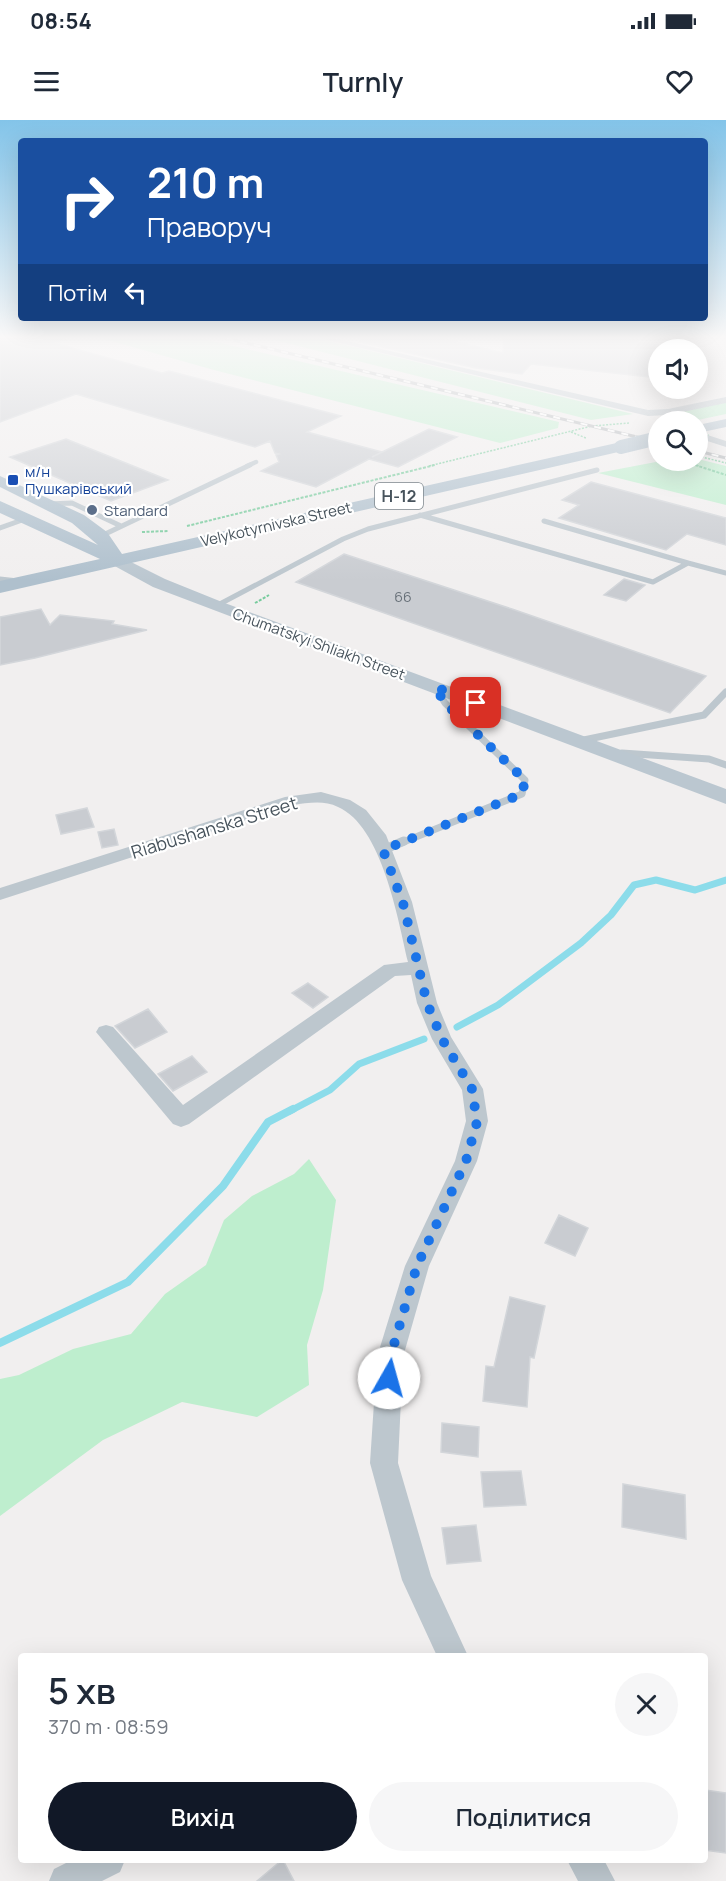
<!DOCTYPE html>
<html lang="uk">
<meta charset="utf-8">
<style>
:root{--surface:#fff;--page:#f6f6f7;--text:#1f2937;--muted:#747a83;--accent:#111827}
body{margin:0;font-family:Manrope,sans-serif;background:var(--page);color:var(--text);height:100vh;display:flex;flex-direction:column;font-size:22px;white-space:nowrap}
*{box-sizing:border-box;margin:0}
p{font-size:20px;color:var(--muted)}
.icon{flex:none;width:33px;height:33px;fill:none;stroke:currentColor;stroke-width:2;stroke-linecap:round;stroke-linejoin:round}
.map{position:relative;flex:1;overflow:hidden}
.details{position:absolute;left:18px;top:1533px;width:690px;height:210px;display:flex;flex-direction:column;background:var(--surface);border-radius:6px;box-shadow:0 6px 24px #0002}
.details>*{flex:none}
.guide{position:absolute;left:18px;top:18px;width:690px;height:183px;border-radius:6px;box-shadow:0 6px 24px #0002;background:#1a4fa0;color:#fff;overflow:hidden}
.buttons{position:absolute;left:648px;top:219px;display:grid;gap:12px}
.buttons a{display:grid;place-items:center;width:60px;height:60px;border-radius:50%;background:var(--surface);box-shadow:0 6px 24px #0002;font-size:30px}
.pin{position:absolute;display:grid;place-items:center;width:51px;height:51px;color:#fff;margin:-26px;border-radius:12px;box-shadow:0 3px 9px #0006}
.me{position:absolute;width:66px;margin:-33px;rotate:7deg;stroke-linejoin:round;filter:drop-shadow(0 0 4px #0008)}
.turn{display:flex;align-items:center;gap:21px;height:126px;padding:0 30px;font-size:27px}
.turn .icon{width:78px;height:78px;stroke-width:2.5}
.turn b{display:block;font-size:42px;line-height:51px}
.then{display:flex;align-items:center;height:57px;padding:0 30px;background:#0003;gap:12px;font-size:22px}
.round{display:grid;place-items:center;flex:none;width:63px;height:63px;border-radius:32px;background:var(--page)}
.headline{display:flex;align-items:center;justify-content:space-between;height:102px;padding:0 30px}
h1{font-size:36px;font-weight:600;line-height:45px}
.action{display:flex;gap:12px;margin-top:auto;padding:12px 30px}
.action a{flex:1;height:69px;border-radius:36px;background:var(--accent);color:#fff;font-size:24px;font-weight:600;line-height:69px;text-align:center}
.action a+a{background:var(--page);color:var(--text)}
.status{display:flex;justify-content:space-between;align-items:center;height:42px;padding:0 30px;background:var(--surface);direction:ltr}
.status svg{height:16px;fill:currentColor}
header{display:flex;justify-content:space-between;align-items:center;height:78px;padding:0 30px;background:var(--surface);font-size:27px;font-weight:600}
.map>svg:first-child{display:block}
.green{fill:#beeece}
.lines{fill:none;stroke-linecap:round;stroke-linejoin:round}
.stream-far1{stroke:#8cdcea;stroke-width:7}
.stream{stroke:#8cdcea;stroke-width:8}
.building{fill:#c9ccd1;stroke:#d3d6da;stroke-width:1.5}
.path-far1{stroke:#77cb9d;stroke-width:1.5;stroke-dasharray:2 1.5;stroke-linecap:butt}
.path{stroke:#77cb9d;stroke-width:2;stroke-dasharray:3 1.5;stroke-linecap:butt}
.lane-far3{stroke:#bdc7ce;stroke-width:4.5}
.lane-far2{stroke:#bdc7ce;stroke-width:5}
.lane-far1{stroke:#bdc7ce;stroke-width:7}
.lane{stroke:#bdc7ce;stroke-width:9}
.street{fill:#bdc7ce;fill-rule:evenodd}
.secondary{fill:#bbc7d0;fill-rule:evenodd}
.primary{fill:#afc0cd;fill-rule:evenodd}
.rail-casing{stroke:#b1b5b9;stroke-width:3}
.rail{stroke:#fff;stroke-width:2;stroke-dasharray:7;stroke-linecap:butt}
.path-bridge{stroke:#77cb9d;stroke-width:1.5;stroke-dasharray:2 1.5;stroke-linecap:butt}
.primary-bridge{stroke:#afc0cd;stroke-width:14}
.route{stroke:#1a73e8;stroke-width:10;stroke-dasharray:0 18}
.transit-dot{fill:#1a4fb4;stroke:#fff;stroke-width:2}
.service-dot{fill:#5c6f8a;stroke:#fff;stroke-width:2}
.labels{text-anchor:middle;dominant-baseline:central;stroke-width:4.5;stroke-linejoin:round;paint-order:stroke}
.far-number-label{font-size:14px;fill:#687179}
.far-transit-label{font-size:15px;fill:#164399;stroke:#fff;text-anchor:start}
.far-service-label{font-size:15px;fill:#4e5e75;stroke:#fff;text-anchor:start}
.far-street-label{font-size:15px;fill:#47535c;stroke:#fff}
.shield{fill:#fff;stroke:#7e878d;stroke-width:1.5}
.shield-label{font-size:16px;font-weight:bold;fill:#47535c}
.street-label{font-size:18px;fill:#47535c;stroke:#fff}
</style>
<div class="status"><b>08:54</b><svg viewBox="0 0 49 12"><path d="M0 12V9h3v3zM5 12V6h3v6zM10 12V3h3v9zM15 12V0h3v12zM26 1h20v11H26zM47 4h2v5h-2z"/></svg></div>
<header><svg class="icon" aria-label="menu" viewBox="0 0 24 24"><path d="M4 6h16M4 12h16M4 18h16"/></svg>Turnly<svg class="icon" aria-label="heart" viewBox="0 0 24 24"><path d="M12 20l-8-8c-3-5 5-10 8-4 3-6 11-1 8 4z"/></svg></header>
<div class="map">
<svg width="726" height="1761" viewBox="0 0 726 1761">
<rect width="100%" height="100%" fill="#f1efef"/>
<path class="green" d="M90,215H186L559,302L558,308L500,323L214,250Z
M255,215H304L633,294L591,300Z
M726,281V294L693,301L659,300L666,295Z
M698,339L726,346V385L598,353L661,341Z
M309,1039L336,1080L323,1170L307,1225L309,1265L257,1297L182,1282L103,1320L0,1396V1259L19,1255L73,1229L131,1214L165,1174L206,1145L224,1100L252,1076L294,1054Z"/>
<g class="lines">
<path class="stream-far1" d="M457,907L498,885L581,823L611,795L634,765L656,760L695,770L726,760
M290,991L330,970L359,944L424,919"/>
<path class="stream" d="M0,1223L128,1162L223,1066L268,1002L293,989"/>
</g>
<path class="building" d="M0,215H66V219L54,223L162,253L169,251L341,296L307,312L382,332L372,337L429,309L457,317L398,347L369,339L316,367L261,351L279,342L276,335L279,334L275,333L270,321L255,327L76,274L0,302Z
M361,215H428L503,233L504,215H590L639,220L637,223L658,225V241L649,257L531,244L522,254L476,248L360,222Z
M66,319L168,360L111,381L10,337Z
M591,362L726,398V425L687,414L666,430L559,398L579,385L562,380Z
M344,434L512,489L706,556L670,593L296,462Z
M624,459L645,465L626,481L604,475Z
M41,489L50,505L60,495L114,501L112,504L147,510L35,538L0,545V497Z
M87,688L94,707L61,714L56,695Z
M114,709L118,725L102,728L98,712Z
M308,863L328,877L313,888L292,873Z
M148,889L167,912L135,928L115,906Z
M192,936L207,952L173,971L158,954Z
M559,1095L588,1108L575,1136L545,1123Z
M510,1177L545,1186L534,1238L530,1237L527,1287L483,1281L486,1246L494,1247Z
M442,1303L479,1307L478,1337L441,1332Z
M521,1351L526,1385L484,1387L481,1352Z
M623,1364L685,1375L686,1419L622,1407Z
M476,1405L481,1441L447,1444L442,1408Z
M705,1670L726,1673V1733L705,1730Z
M283,1740L294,1761H257L282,1740Z"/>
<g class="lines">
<path class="path-far1" d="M571,312L586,318
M698,336L726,343
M680,340L699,346
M429,346L592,306L629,303"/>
<path class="path" d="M695,345L726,355
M187,406L435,345
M142,412L168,411
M255,483L269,475"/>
<path class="lane-far3" d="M247,346L256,342"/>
<path class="lane-far2" d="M48,384L72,383L121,406
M420,395L653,462L688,443L726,453
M544,401L688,443
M0,408L25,399
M101,416L250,345
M0,459L18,461
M216,486L343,419L368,409L597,350"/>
<path class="lane-far1" d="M579,621L704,595L726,572
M622,633L709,639L726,645
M401,723L522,674L525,660L445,583L435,567"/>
<path class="lane" d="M383,730L404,721"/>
<path class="street" d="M306,215H320L648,290L668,289L726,277V283L668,295L648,296Z
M698,312L726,321V327L698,318Z
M321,672L350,680L366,690L386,715L412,782L437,883L451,917L483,969L488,1001L477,1041L429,1146L403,1237L398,1343L431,1456L468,1536H437L402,1460L370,1343L377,1237L405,1146L455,1041L466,1001L462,970L432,919L417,883L411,855L395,856L189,1004L181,1007L173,1004L96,912L99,907L106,905L113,907L183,985L384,845L408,842C398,799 382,706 338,687C324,680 308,683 293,685L0,780V768L285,677Z
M72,1740H125L120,1752L102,1761H49L54,1749Z
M567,1740H604L615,1761H578Z"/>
<path class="secondary" d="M117,435L165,459L222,482L726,669V684L153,467L111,444L109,440Z"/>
<path class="primary" d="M726,299V307L698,313V305Z
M621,322L629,327L627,330L0,473V461L100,439L0,393V381L98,425L72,403L0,367V356L84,395L107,412L122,434Z"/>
<g class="rail-casing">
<path id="rail" d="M213,215L658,322
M698,331L726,338"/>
</g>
<use href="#rail" class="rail"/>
<path class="path-bridge" d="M698,317L709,315"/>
<path class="primary-bridge" d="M621,327L658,318"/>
</g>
<linearGradient id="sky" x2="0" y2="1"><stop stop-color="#83c4e9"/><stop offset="0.47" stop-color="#f9f8f8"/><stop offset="1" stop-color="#f9f8f8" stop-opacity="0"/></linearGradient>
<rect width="726" height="461" fill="url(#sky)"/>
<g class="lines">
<path class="route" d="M389,1258L390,1238L417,1146L466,1041L477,1002L472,969L442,919L427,883L403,783L383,730L522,674L525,660L445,583L435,567L476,583"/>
</g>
<rect class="transit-dot" x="7" y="354" width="12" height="12" rx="3"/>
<circle class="service-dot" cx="92" cy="390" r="6"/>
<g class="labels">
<g class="far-number-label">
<text x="403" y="476">66</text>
</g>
<g class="far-transit-label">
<text x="25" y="351">м/н<tspan x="25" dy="17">Пушкарівський</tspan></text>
</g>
<g class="far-service-label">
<text x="104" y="390">Standard</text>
</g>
<g class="far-street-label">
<text transform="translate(276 404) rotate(-13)">Velykotyrnivska Street</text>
<text transform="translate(319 524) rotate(20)">Chumatskyi Shliakh Street</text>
</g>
<rect class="shield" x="375" y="363" width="48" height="26" rx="4.5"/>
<g class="shield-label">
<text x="399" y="376">Н-12</text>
</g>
<g class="street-label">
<text transform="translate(214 707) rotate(-17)">Riabushanska Street</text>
</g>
</g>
</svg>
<div class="buttons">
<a><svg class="icon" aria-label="sound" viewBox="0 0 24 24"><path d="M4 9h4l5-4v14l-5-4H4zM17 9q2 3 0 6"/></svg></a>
<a><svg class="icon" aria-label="search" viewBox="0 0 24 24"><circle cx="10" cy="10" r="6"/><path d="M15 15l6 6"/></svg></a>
</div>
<div class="pin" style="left:476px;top:583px;background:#d93025"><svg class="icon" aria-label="arrive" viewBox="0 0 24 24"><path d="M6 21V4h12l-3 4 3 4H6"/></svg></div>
<svg class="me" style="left:389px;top:1258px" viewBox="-20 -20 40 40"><circle r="19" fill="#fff"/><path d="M0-13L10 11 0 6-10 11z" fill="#1a73e8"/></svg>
<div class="guide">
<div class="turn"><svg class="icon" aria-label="right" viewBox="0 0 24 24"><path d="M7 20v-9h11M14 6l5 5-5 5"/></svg><div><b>210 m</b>Праворуч</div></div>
<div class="then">Потім<svg class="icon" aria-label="left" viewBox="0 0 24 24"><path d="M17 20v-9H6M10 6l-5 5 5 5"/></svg></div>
</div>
<section class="details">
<div class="headline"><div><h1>5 хв</h1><p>370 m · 08:59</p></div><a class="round"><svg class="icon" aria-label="close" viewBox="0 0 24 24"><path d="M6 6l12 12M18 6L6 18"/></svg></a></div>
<div class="action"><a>Вихід</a><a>Поділитися</a></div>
</section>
</div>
